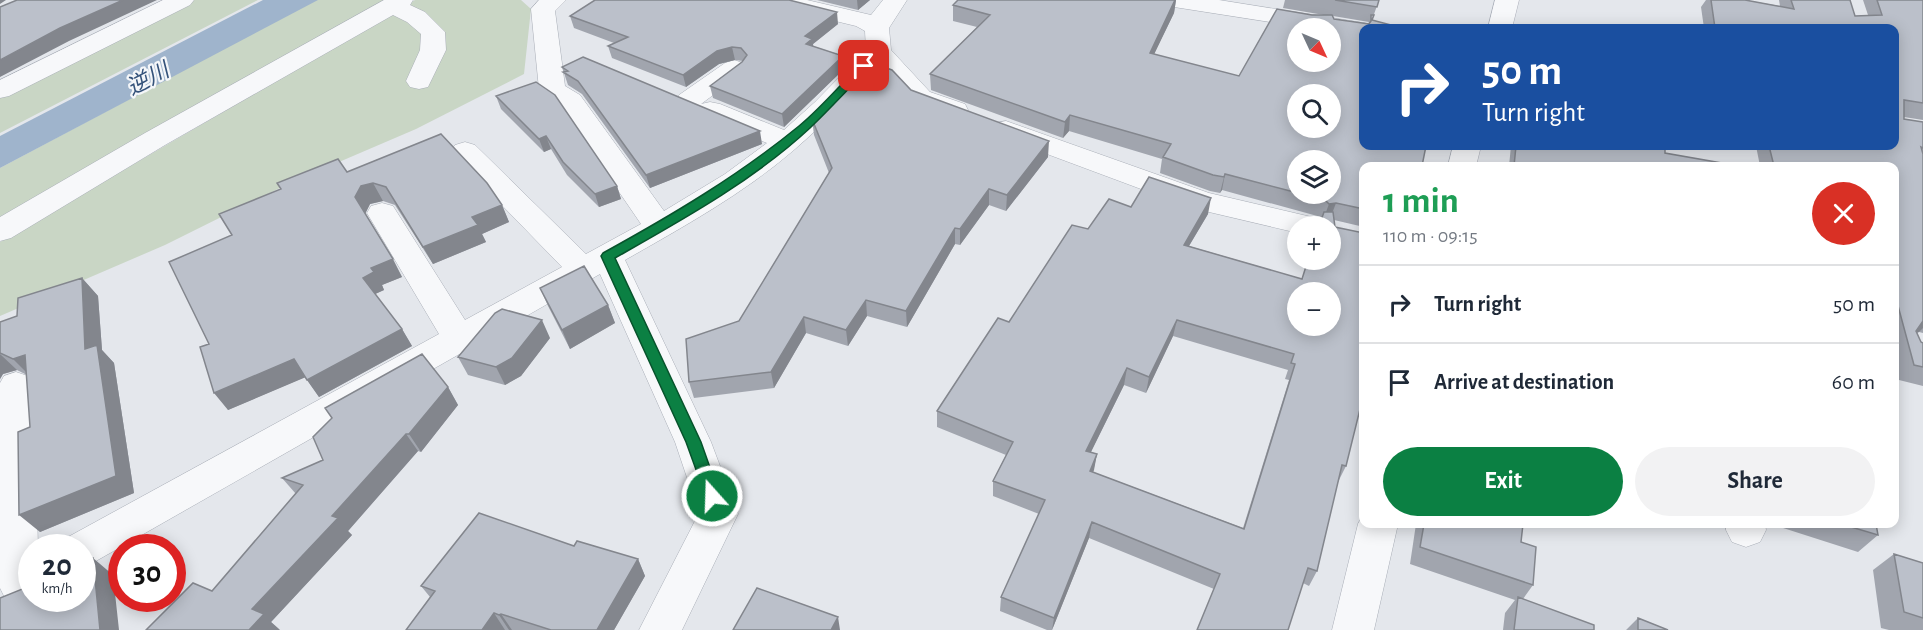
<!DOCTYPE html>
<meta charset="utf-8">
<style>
:root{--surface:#fff;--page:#f2f2f3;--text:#1f2937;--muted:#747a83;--line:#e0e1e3;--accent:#0b8043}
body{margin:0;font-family:"Alegreya Sans","Noto Sans JP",sans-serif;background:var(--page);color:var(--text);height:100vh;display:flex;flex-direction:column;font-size:22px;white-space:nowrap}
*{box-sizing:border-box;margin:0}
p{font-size:20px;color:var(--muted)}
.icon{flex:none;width:33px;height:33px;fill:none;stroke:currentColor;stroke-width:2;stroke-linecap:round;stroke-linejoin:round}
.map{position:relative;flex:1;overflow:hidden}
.sheet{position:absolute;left:1359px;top:162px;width:540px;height:366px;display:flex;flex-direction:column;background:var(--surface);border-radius:12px;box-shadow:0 3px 15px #0003}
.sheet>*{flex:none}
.guide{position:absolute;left:1359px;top:24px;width:540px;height:126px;border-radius:12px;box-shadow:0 3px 15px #0003;background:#1a4fa0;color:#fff;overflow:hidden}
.needle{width:39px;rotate:134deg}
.controls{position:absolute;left:1287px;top:18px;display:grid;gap:12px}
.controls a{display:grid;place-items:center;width:54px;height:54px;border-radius:50%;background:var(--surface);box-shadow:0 3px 15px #0003;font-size:30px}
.speed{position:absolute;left:18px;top:534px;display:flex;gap:12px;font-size:30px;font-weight:700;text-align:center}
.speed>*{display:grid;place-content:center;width:78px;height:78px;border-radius:50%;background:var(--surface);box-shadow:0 3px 15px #0003;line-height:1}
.speed small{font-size:15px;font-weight:400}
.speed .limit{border:9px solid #d22;background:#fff;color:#111}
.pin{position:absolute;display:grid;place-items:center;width:51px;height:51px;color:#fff;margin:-26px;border-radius:12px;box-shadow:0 3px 9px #0006}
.me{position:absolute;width:66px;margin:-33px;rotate:340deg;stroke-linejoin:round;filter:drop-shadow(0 0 4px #0008)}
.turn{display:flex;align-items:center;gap:21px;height:126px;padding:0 24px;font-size:27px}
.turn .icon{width:78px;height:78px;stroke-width:2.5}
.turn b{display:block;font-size:42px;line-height:51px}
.round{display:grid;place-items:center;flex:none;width:63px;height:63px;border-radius:32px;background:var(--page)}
.summary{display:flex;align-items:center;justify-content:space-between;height:102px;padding:0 24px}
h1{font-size:36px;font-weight:600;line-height:45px;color:#1e9e55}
.cta{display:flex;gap:12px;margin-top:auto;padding:12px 24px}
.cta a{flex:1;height:69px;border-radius:36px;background:var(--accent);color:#fff;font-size:24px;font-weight:600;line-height:69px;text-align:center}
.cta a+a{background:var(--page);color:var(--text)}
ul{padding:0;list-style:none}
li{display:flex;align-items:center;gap:18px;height:78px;padding:0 24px;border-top:2px solid var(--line)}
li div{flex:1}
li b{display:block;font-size:22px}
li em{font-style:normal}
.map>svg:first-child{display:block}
.green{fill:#c9d6c5}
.water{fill:#9fb4cc}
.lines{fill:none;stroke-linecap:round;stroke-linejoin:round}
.minor-casing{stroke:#a9aeb7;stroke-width:1}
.minor{fill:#f7f8fa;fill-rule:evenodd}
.wall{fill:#a1a5ae;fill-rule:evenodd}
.shaded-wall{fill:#83868d}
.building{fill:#bbc0ca;stroke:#83868d;stroke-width:1.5;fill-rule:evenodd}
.route{fill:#0b8043;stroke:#07532c;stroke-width:1.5}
.labels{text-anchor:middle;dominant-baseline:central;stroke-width:4.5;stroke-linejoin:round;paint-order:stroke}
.far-water-label{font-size:22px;font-style:italic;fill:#34527a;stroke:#f4f6f9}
</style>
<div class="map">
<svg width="1923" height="630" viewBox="0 0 1923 630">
<rect width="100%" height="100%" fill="#e4e7ec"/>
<path class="green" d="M185,0H258L0,133V92Z
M315,0H401L0,232V168Z
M415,0H521L531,9L524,74L416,129L290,183L165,245L0,316V242Z"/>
<path class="water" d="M263,0H318L0,168V136Z"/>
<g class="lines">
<g class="minor-casing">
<path id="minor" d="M163,0H194L190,5L9,96L0,98V80Z
M384,0H413L410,5L425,12L445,32L446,50L428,87L419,89L410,87L406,81L420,50L421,34L407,22L393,15L165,145L11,238L0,241V217L145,133Z
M539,0H566L555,11L565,86L580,95L664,211L725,174L767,143L700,116L697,110L700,105L688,109L679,107L675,101L679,95L725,63L734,60L743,63L747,68L743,73L701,104L710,102L720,104L784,130L815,102L866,50L865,31L856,26L769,5L765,0H807L871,15L883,0H907L889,28L891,50L930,92L965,104L968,110L965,116L955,118L912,104L879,66C852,95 824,124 794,150C743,194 683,227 625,260L711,442L738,514L682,630H639L699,513L675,442L600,274L96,561L82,566V548H63L68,537L439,334L367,213L371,206L382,203L393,206L465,320L562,267L455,157L451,151L455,145L465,142L475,145L586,254L641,224L561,107L543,95L539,89L531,9Z
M1162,0H1219L1364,23L1373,25L1375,28H1364V37L1330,32V28H1308L1174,7L1166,5Z
M1495,0H1519L1512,28H1488Z
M1006,121L1209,193L1320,219L1324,226H1298V233L1192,208L996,135L992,129L996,123Z
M1453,146H1481L1476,166H1448Z
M16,372L28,376L34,386L38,548H32L33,598L19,604L5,598L0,588V383L4,376Z
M1364,513V524H1398L1374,630H1332L1358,524Z
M1726,524H1765L1766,530L1760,542L1746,547L1732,542L1726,530Z"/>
</g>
<use href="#minor" class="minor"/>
</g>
<path class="wall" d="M817,0H870L858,10Z
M958,0H1176L1174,13L1154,54L1239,76L1312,15H1324L1283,8L1285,0H1379L1372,20L1364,166V227L1334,220L1346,466L1338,482L1317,571L1309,586L1303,583L1214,589L1089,538L1052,630H1047L1000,611L1001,597L1039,514L993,496V481L1006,455L937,427V411L1009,322L1088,229L1131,207L1208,214L1189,246L1302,279L1322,218L1321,217L1222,190L1220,193L1210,191L1160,173L1162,159L1069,131L1063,138L931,90L930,74L977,27L953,21V5ZM1333,16L1369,22L1368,24L1334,19ZM1298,160L1330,194H1298ZM1173,336L1288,370L1285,379L1289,380L1243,528L1093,472L1097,454L1091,452L1124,385L1146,393Z
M1706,0H1745L1780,6L1779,0H1850L1855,16L1868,15L1863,0H1923V120L1904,117V119L1923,122V333L1919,332L1917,333L1921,342L1923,343V386L1899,380L1894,362V166H1760L1756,146H1894V28H1704L1701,7Z
M570,16L838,24L813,44V46L843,56L844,69L784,127L713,98L710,86L743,61L735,60L719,64L686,87L612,58L608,46L614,43L574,28Z
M562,67L762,144L650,188L582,94L568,85Z
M911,90L1048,157L1006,211L989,205L960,245L955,244L907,327L867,316L848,346L806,333L774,388L694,398L689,382L739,321L829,173L814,135L812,119Z
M496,96L617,186L621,199L599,207L567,175L551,149L544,152L501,109Z
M1511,146H1665V153L1739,166H1509Z
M347,172L502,205L509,222L482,234L486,242L433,264L395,205L383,201L370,204L365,214L402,277L382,285L384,290L375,294L402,329L412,346L319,397L305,377L228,410L209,344L232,235Z
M82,278L98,296L102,350L114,363L134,493L40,532L27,375L17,370L3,374L0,379V322L17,316Z
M540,288L608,305L615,323L570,349L548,306Z
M550,338L521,376L505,385L468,375L458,357Z
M448,387L458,405L421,452L418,451L348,531L352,535L271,622L280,630L212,591L296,494L282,478L323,460Z
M1416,524H1523L1521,542L1533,585L1523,599L1594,630H1503L1505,613L1515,600L1410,564Z
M1780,524H1876L1878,535L1858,552L1780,527Z
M574,546L638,559L645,576L614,630H406L430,597L421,586Z
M1894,554L1923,563V630H1889L1881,628L1873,570Z
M1638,618L1668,630H1626Z"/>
<path class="shaded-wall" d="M0,0H6L0,4Z
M123,0H157L69,41L0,77V60L60,28Z
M857,0H870L858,10Z
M1175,0H1176L1174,13L1147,69L1150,53Z
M837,12L838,24L813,44L814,51L807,56L805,36Z
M732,47L735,60L719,64L686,87L683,75L717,51Z
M843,56L844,69L784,127L782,114Z
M1070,115L1069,131L1063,138L1065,122Z
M760,131L762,144L650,188L646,175Z
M546,136L551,149L544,152L539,139Z
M1049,141L1048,157L1006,211L1007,195Z
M1225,174L1222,190L1220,193L1224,177Z
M373,183L383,201L370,204L365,214L355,197L361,186Z
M617,186L621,199L599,207L595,194Z
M989,189V205L960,245V229Z
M1211,198L1208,214L1180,261L1184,245Z
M1336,203L1330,219L1323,220L1329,204Z
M502,205L509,222L482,234L486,242L433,264L423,247L472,217Z
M955,228V244L907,327L906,311Z
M393,259L402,277L382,285L384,290L373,295L363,278L371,268Z
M82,278L98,296L102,350L114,363L134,493L40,532L19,515L85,349Z
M866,300L867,316L848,346L846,330Z
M608,305L615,323L570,349L562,330Z
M804,317L806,333L774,388L771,372Z
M542,320L550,338L521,376L505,385L496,367Z
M1177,320L1173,336L1146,393L1149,377Z
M1923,321V328L1919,332L1907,336Z
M402,329L412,346L319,397L307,380Z
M0,354L17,370L3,374L0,379Z
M25,355L31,377L13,359Z
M294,359L306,377L228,410L214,393Z
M1127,368L1124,385L1084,466L1086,451Z
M448,387L458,405L421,452L409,434Z
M406,434L418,451L348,531L352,535L271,622L280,630H249L252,609L332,516Z
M1097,454L1094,470L1087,486L1090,471Z
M1092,522L1089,538L1052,630L1054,618Z
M93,558L113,575L119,630H100Z
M638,559L645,576L614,630H597Z
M494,613L505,630H482Z
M501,614L512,630H509L499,615Z
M838,617L840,630H831Z"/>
<path class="building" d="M17,0H123L60,28L0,60V7Z
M595,0H789L837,12L805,36L812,39L806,44L843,56L782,114L710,86L742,62L747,55L741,48L732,47L717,51L683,75L608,46L628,37L570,16Z
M958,0H1175L1150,53L1239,76L1277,9L1312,15H1332L1334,19L1369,24L1371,21V15H1374L1372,20L1402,28H1364V146H1426L1422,166H1364V209L1336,203L1329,204L1326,201L1299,194H1330V160H1298V193L1225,174L1224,177L1213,175L1163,157L1171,144L1070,115L1065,122L930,74L990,15L953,5ZM1298,28H1330V62H1298ZM1298,94H1330V128H1298Z
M1335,0H1379L1377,7Z
M1711,0H1745L1794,9L1791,0H1850L1855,16L1882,15L1877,0H1923V103L1904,100V119L1923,122V148L1921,147L1923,154V321L1916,331L1921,342L1923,343V367L1914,365L1894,291V166H1774L1769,146H1894V28H1715Z
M583,57L760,131L646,175L578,81L563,72L568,71L562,67Z
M870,62L892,70L911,90L1049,141L1007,195L989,189L960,229L955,228L906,311L866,300L846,330L804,317L771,372L689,382L686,339L739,321L832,168L812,119Z
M536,82L555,95L617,186L595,194L563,162L546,136L539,139L496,96Z
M441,134L487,183L502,205L472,217L478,225L423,247L386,187L373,183L361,186L355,197L393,259L371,268L374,272L363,278L402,329L307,380L294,359L214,393L200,347L209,344L169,262L232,235L219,214L281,189L277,183L338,159L347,172Z
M1516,146H1665V153L1739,166H1514Z
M1149,177L1211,198L1184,245L1302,279L1308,260H1330V226H1319L1324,212H1333L1335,227L1364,233V393L1346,466L1342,465L1317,571L1308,568L1288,630H1197L1220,574L1092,522L1054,618L1001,597L1045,500L993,481L1013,442L937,411L998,318L1009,322L1072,225L1088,229L1109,199L1131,207ZM1298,292H1330V326H1298ZM1177,320L1294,354L1291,363L1295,364L1244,529L1090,471L1097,454L1086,451L1127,368L1149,377Z
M584,266L608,305L562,330L540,288Z
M82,278L85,349L97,345L116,476L19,515L18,432L30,427L25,355L13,359L0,353V322L17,316L18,298Z
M502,309L542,320L512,358L496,367L458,357L495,313Z
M422,354L448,387L409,434H406L332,516L338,518L252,609L264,614L249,630H146L193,583L212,591L303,485L282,478L323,460L313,437L332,418L325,408Z
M479,513L574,546L577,541L638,559L597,630H551L501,614L499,615L494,613L482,630H406L435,591L421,586Z
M1424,524H1523L1521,542L1536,547L1533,585L1420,547Z
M1841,524H1876L1878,535Z
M1894,554L1923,563V618L1904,612Z
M93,558L100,630H0V598L32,585V598H82V563Z
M757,588L838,617L831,630H733Z
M1518,597L1594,625V630H1514Z
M1638,618L1668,630H1638Z"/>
<path class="route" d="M864,63L868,64V69C849,88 830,109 810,128C753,181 682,220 615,258L701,442L720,496L718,500L712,502L707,500L686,442L601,256L603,253C672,215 738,176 799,126C821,108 840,85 861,64Z"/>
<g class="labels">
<g class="far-water-label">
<text transform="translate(148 79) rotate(-28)">逆川</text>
</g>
</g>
</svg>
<div class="controls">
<a><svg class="needle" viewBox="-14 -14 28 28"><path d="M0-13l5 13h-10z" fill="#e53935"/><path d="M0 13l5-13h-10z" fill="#747a83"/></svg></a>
<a><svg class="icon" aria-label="search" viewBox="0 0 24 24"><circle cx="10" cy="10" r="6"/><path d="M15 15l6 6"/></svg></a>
<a><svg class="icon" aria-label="layers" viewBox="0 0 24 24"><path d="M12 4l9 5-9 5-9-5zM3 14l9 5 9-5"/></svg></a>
<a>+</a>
<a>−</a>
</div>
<div class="speed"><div>20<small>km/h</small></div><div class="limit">30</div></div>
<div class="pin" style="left:864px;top:66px;background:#d93025"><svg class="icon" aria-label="arrive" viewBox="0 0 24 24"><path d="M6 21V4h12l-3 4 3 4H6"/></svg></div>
<svg class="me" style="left:712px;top:496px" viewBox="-20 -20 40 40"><circle r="17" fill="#0b8043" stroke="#fff" stroke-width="3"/><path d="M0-11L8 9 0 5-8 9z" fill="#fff"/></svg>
<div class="guide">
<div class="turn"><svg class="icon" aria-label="right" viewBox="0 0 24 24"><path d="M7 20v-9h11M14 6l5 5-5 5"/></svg><div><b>50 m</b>Turn right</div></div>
</div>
<section class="sheet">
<div class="summary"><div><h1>1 min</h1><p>110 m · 09:15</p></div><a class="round" style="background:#d93025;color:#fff"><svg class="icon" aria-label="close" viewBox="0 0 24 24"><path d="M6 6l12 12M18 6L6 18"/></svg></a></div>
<ul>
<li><svg class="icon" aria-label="right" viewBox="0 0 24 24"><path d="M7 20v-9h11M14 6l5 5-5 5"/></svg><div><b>Turn right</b></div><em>50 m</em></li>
<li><svg class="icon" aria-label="arrive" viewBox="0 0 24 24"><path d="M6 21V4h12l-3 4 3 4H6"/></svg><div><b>Arrive at destination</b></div><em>60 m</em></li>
</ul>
<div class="cta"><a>Exit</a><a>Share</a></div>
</section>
</div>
